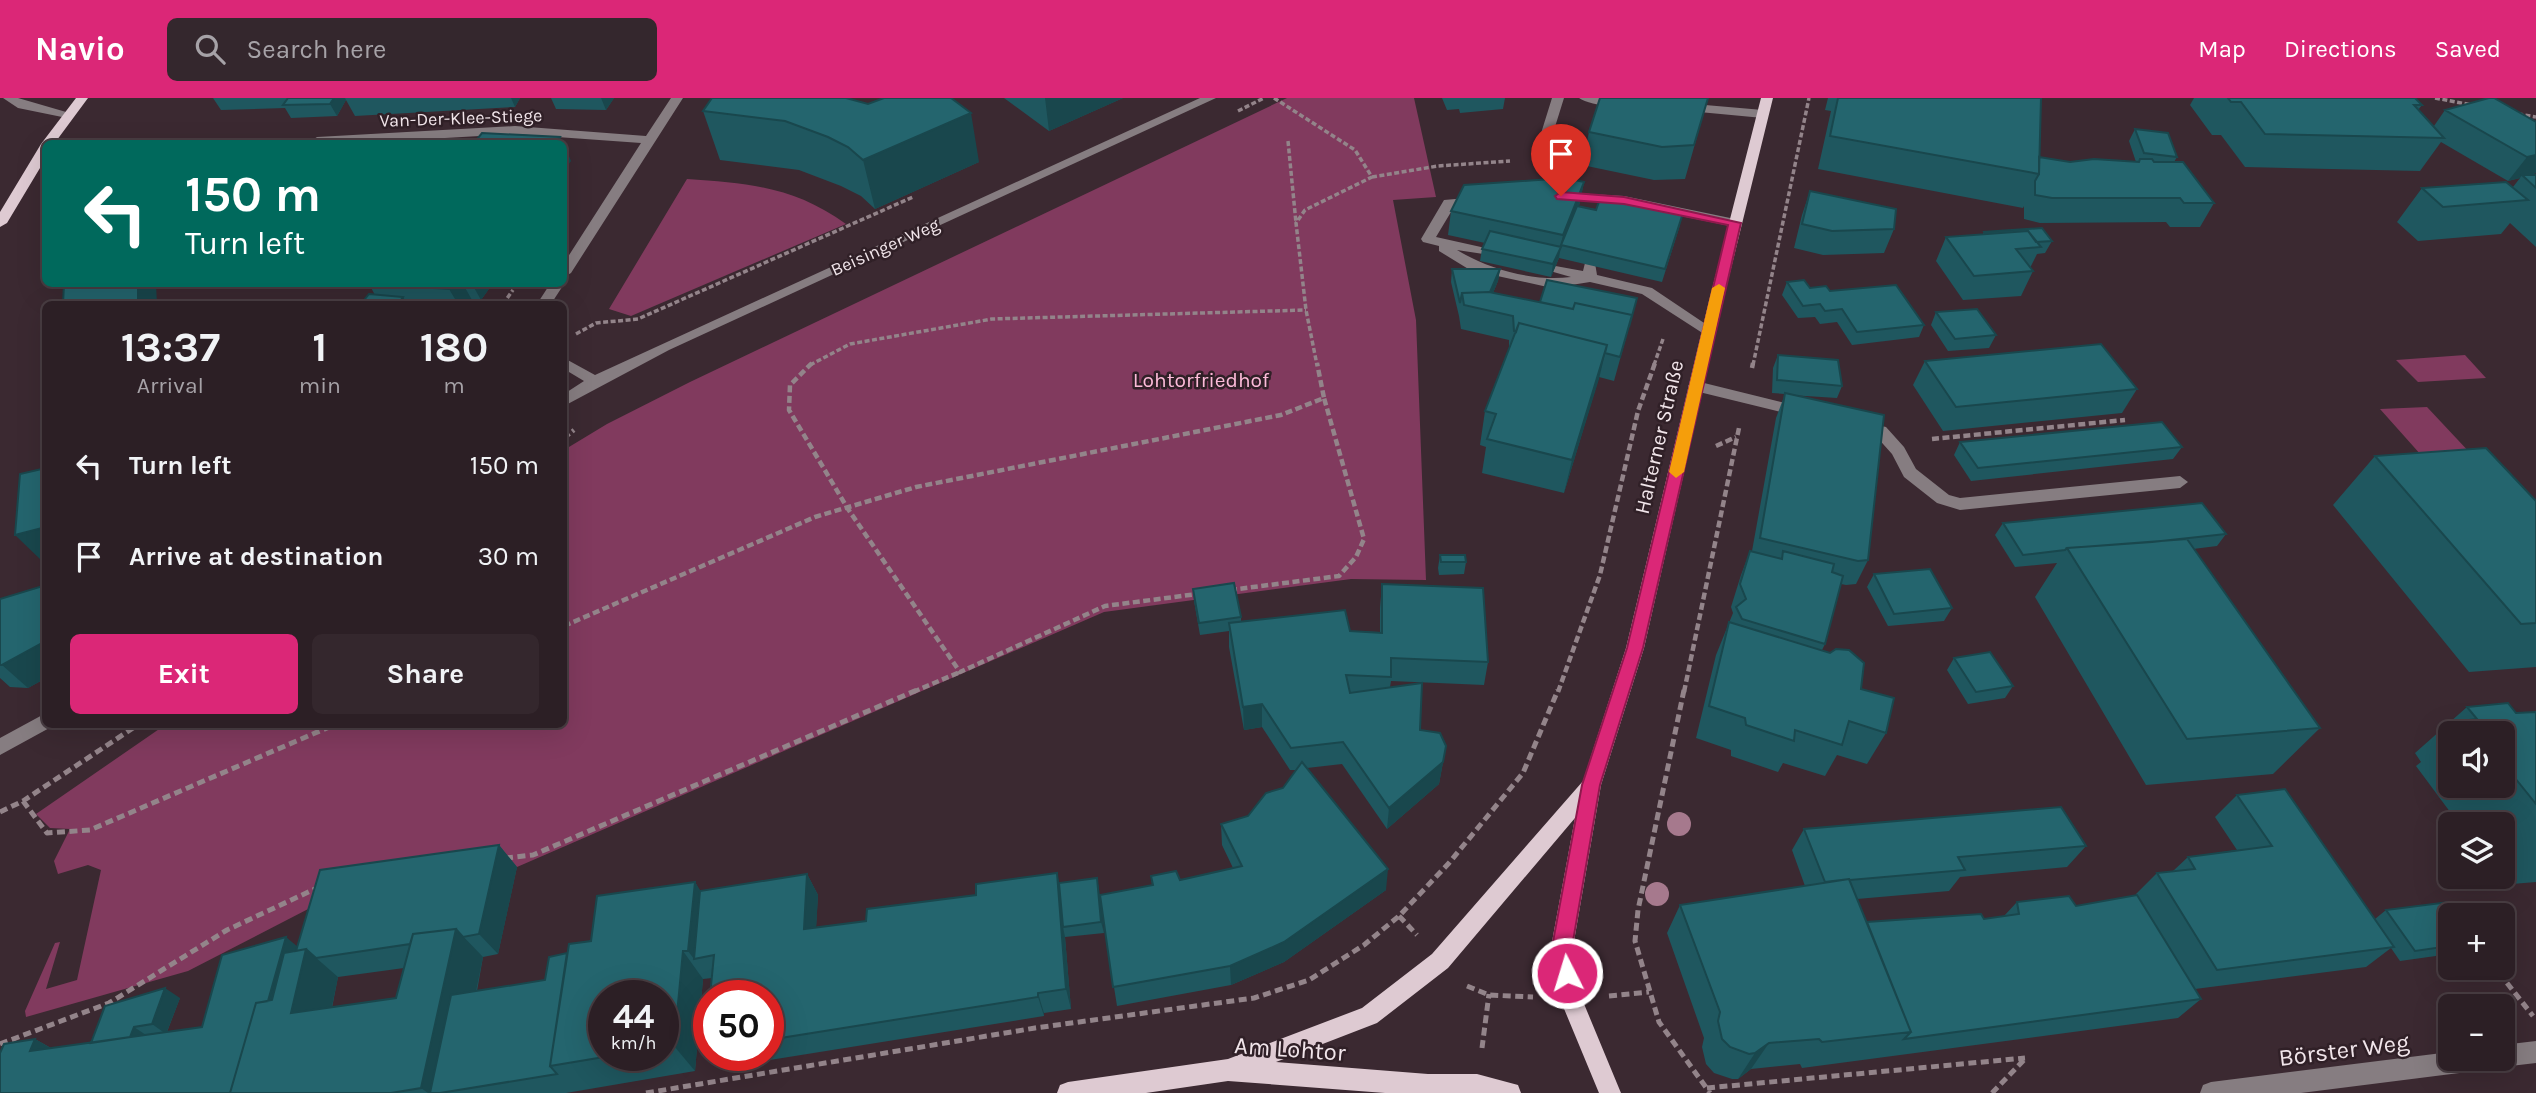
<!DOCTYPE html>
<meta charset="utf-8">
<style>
:root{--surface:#2c1f25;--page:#34272d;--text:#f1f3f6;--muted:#a6a2a7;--line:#483d42;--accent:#db2777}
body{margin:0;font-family:Karla,sans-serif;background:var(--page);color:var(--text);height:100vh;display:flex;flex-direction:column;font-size:26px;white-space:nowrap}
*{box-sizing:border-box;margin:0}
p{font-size:23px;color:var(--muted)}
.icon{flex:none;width:38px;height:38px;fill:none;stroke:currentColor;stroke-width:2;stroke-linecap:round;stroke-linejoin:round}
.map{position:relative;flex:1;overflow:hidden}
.side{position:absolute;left:42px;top:203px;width:525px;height:427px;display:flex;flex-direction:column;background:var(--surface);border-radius:10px;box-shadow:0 7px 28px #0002,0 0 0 2px var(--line)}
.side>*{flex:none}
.hud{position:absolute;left:42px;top:42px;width:525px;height:147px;border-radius:10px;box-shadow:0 7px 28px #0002,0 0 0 2px var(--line);background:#00695c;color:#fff;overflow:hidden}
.controls{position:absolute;left:2438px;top:623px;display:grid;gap:14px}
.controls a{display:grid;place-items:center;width:77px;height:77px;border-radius:10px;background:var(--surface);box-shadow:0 7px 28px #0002,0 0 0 2px var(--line);font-size:35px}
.speed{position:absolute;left:588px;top:882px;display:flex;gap:14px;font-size:35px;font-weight:700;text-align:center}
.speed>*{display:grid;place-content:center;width:91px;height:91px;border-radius:50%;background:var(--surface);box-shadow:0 7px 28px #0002,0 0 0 2px var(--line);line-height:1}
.speed small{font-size:18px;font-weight:400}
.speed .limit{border:10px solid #d22;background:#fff;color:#111}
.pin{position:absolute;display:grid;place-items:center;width:60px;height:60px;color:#fff;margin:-72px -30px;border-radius:50% 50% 50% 0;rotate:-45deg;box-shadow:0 0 7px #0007}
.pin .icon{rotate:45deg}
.me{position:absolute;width:77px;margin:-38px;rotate:355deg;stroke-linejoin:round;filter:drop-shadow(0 0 5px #0008)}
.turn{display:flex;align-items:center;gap:24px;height:147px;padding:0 28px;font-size:32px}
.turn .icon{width:91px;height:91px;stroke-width:2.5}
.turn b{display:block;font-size:49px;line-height:60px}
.eta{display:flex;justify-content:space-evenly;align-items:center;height:119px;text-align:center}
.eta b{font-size:42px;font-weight:700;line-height:49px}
.action{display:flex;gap:14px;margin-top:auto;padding:14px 28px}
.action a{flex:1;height:80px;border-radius:10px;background:var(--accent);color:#fff;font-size:28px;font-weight:700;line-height:80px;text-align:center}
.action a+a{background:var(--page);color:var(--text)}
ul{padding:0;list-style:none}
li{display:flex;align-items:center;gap:21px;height:91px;padding:0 28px}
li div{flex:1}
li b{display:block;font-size:26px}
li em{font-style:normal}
header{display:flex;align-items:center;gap:42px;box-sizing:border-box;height:98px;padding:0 35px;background:var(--accent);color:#fff}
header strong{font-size:33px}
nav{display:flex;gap:38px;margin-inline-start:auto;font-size:24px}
.search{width:490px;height:63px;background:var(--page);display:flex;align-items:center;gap:18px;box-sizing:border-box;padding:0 24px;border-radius:10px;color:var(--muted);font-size:26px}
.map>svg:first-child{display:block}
.green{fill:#813a5e}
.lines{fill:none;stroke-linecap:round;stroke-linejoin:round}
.path-far2{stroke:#93848a;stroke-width:3.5;stroke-dasharray:5 2.5;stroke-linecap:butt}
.path-far1{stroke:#93848a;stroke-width:4.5;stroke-dasharray:7 3.5;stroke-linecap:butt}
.path{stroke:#93848a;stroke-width:5;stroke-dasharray:8 4.5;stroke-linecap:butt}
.minor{fill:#867d81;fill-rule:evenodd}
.major{fill:#decad2;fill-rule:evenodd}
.tree{fill:#a6798d}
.wall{fill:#1f575f;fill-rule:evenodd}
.shaded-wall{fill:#19474d}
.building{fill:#24656e;stroke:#19474d;stroke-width:2}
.route{fill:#db2777;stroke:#8e194d;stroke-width:2}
.slow{fill:#f59e0b}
.labels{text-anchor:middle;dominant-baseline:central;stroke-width:5;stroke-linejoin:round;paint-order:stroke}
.far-street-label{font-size:18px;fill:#f1e5ea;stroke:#302027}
.park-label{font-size:21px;fill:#fdbbd9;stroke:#302027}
.street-label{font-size:21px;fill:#f1e5ea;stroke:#302027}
.near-street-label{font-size:24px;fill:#f1e5ea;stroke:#302027}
</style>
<header>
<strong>Navio</strong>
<div class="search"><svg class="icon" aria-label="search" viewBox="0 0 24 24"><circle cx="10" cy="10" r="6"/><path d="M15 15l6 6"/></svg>Search here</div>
<nav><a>Map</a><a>Directions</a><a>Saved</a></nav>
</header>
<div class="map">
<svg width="2536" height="995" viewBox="0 0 2536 995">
<rect width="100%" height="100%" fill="#3b2931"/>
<path class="green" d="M1287,0H1414L1436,99L1393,102L1416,222L1426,482L1351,481L1104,514L517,769L343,793L188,873L26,919L25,913L55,845L60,844L46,891L77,882L101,772L88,767L58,776L54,763L70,731L50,730L36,716L165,627L564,626V352L607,326L690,284Z
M687,81C749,85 795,89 846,126L631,218L609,211Z
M2465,257L2486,280L2418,284L2396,262Z
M2427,309L2487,373L2438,376L2380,311Z"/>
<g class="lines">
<path class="path-far2" d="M1274,0L1355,52L1372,79L1305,112L1296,125L1306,212L1317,267
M2435,0L2472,7
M1238,13L1264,0
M2518,16L2536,19
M1288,43L1296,125
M266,46L286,44
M1372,79L1438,68L1510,63
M503,206L513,192
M576,236L596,225L638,221L913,99
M810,267L850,246L992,221L1306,212
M1654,267L1663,241
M1753,267L1809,0"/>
<path class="path-far1" d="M812,265L790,287L789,312L848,411L960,574L1105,508L1197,496
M1752,270L1753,265
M564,340L574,332
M1932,341L2125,322
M1716,348L1736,339
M1230,492L1339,478L1356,459L1364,441L1324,300
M564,528L815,419L916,389L1281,317L1324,300L1317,265
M913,594L960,574
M1558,594L1600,477L1638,313L1655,265
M1684,594L1739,330"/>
<path class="path" d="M1684,592L1638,812L1635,843L1659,924L1710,995
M23,703L47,735L90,732L336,626
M0,714L23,703L139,626
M505,760L533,757L917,592
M1399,818L1417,837
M2507,885L2533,918
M1467,888L1489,897L1533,899
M1609,898L1649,894
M0,946L109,905L227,832L317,790
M1482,950L1489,896
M1707,990L2025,960
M646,995L1035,930L1254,900L1309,882L1364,847L1399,818L1449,765L1523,675L1558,592
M1992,995L2025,961"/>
<path class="minor" d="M3,0H18L73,16L67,20L18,10Z
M671,0H683L571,175L564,179V165L641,45L515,36L341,46H312L311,43L317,39L515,28L646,38Z
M1200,0H1216L669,252L564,308V296L584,283L564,271V260L595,277Z
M1552,0H1564L1545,61L1539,65L1533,61Z
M1579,0H1620L1629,4C1620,11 1588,7 1579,0Z
M1682,5L1763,12L1769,16L1763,20L1678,12L1676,9Z
M1558,94L1624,98L1735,121L1742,125L1735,129L1627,107L1617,112L1612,111V105L1553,101V95Z
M1478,99L1485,103L1483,106L1454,109L1436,139L1490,151V157L1457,152C1488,171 1534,184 1571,179L1550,173V167L1583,173L1585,165H1595L1597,177L1652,190L1716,233L1714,236H1704L1642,196L1590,184L1552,190L1470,172L1439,153V148L1423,144L1421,141L1444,102Z
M564,185V186L551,206H537L550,186Z
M1696,283L1801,309L1809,314L1801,319L1691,292L1688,288L1691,284Z
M1859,323L1886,329L1904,349L1916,371L1949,397L1960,400L2180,378L2188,384L2180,390L1960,412L1937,405L1904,379L1892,356L1875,337L1853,332L1851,328Z
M46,615V626H54L53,628L0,657V640Z
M2536,943V965L2502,969L2493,963L2491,969L2483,972L2301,995H2200L2203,987L2211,984L2450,954V961H2502V947Z"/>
<path class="major" d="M76,0H88L54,46H46V60L7,125L0,129V114L41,46Z
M1761,0H1773L1723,203L1644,550L1601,687L1573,849L1582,901L1621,995H1599L1560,901L1551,849L1575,720L1448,870L1377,925L1276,964L1428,976H1477L1518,987L1521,995H1385L1228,983L1146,995H1057L1060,987L1068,984L1228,961L1362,910L1432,856L1583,683L1626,550L1709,203Z"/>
</g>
<g class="tree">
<circle cx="1679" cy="726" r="12"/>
<circle cx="1657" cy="796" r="12"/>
</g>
<path class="wall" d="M213,0H520L515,9L355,18L346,2L337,18L291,20L285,10L221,12Z
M551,0H614L606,12L556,11Z
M712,0L979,64L875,111L861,98L841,88L799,72L720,62L703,13Z
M1004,0H1123L1049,33Z
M1442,0H1505L1503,11L1460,15L1459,11L1447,12Z
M1708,0L1685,81L1654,82L1582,67L1589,34Z
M1828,0H2041L2039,59L2070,64H2136L2129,43L2135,31L2177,59L2174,64L2214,105L2200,129H2170L2166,124L2040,125L2024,121V108L2023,110L1818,71L1831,13L1825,12Z
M2194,0H2415L2422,7L2418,12L2434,28L2445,12L2536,24V75L2530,77H2536V149L2510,125L2501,136L2418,143L2397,124L2422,90L2513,89L2520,80L2508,83L2441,44L2420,73L2245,69L2221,37H2212L2190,7Z
M1584,84L1579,108L1680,127L1662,184L1559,160L1551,179L1480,163L1482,151L1485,145L1448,137L1451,113Z
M1810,93L1894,131L1884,155L1823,157L1794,150L1802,117Z
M1984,134L2052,143L2045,155L2037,156L2030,170L2033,173L2021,198L1963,202L1936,163L1946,139L1983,136Z
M1452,171H1500L1498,183L1493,195L1540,204L1637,200L1614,283L1599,279L1564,395L1482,375L1486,349L1480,347L1485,313L1509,250V242L1461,231L1459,218L1451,184Z
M1787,184L1810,190L1830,193L1924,227L1919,239L1852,247L1837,224L1820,226L1815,219L1798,220L1782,197Z
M369,186H489L491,188L481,202H472L469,206H361L375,197Z
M1936,214L1996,237L1989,250L1948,253L1931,227Z
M1778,257L1842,288L1837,300L1790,297L1868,462L1856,486L1846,487L1841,486L1825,546L1822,552L1861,591L1886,635L1867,666L1837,657L1825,678L1783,665L1778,674L1731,658V652L1696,640L1716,557L1733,515L1731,509L1741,477L1750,453H1752L1776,320L1785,296L1772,295L1773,270Z
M1925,263L2137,291L2122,315L1943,333L1913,287Z
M1960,344L2182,349L2173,361L1971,383L1954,357Z
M2375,358L2536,403V569L2469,574L2333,407Z
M2003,425L2226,436L2217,448L2193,451L2320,630L2273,676L2146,687L2035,499L2057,465L2015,469L1995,437Z
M1440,457L1466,464L1464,476L1439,477L1438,470Z
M1874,476L1952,510L1944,523L1888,528L1867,489Z
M1382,486L1488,564L1484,587L1391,583L1390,589L1420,632L1446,648L1439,686L1387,731L1342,666L1307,670L1386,792L1284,864L1231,887L1117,908L1100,801L1104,835L1065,839L1071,911L1044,915V918L720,970L710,957H768V898L712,880L703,881L695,973L566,995H0L35,941L51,950L91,945L180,900L167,934L202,929L298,848L499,747L517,769L498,856L483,859L477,893L545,882L567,855L695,784L700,793L807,776L818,797L816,829L866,823L1059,785L1100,797L1152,787L1151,778L1180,782L1233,770L1222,747L1221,726L1248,718L1283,690L1297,672H1290L1262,629L1244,632L1229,549V533L1200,537L1194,503L1193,491L1241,519V524L1350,533L1380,534V510ZM404,870L396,900L332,910L338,879ZM663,898V957H604Z
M46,487V580L28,590L10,589L0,580V501Z
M1954,560L2013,588L2005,600L1968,606L1947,572Z
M2467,609L2516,615L2536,614V784L2512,786L2502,774V726H2459L2416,668L2421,664L2415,655ZM2450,635H2502V688H2450Z
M2237,697L2375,821L2386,812L2450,817V856L2400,863L2391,850L2366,869L2195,891L2201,901L2178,920L1802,970L1800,966L1751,971L1738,981H1732L1714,975L1706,966L1702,949L1704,940L1667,835L1680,807L1805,788L1792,752L1804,731L2086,748L2067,769L1960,779L1949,793L1857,801L1867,824L1984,821L2004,818L2017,804L2147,813L2136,796L2157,775L2173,773L2188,759L2237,752L2215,719Z"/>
<path class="shaded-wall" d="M334,0H345L346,2L337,18L330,6Z
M511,0H520L515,9Z
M601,0H614L606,12Z
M1045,0H1123L1049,33Z
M971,15L979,64L875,111L863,62Z
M560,39L563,46H555Z
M564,46L571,63L564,73Z
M2536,57V75L2524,79L2522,77L2520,80L2508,83L2527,59Z
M1584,84L1579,108L1561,147L1559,160L1551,179L1553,166L1560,150L1563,137Z
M1500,171L1498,183L1486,212L1485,205Z
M138,186H156L157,206H138Z
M453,186H463L472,202L469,206H458L449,191Z
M472,186H489L491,188L481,202Z
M403,199L407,206H398Z
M1607,247L1599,281L1564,395L1572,362Z
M46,429V459L40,461L15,437Z
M46,543V580L28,590L2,567Z
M1262,606V629L1244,632L1243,609Z
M1446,648L1439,686L1387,731L1389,710Z
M499,747L517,769L498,856L479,836Z
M1388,771L1386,792L1284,864L1231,887L1230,868Z
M1057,775L1062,796L1063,829L1065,839L1071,911L1066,891Z
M807,776L818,797L815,851L804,831Z
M1097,780L1099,791L1104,835L1101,824Z
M695,784L713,813L694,861L688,853Z
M456,831L483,859L456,992L440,995H428L421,990Z
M286,839L305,855L306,851L338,879L325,942L242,995Z
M683,853L703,881L695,973L674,948Z
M165,890L180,900L166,936L152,926Z
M1038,895L1044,915V918L1038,899Z
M134,929L149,939L126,950Z
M35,941L66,959L30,953Z
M1769,945L1751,971L1738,981L1755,955Z"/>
<path class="building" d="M288,0H334L330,6L283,7Z
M712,0H846L868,6L884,0H951L971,15L863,62L848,49L828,39L785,23L703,13Z
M1600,0H1708L1694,47L1662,49L1589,34Z
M1838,0H2041L2039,76L1830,38Z
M2228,0H2415L2422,7H2414L2444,40L2265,36L2241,4H2231Z
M2489,0H2494L2536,24V57L2527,59L2445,12Z
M2135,31L2168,35L2177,59L2144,55Z
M482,35L560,39L555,46H473Z
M383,43L382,46H342Z
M2039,59L2070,64L2094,61L2139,64L2140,61H2152L2154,64H2183L2214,105H2184L2180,100H2052L2035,97V83L2039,76Z
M2522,77H2536V90Z
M1566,80L1584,84L1563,137L1451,113L1464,87Z
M2506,84L2528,102L2443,109L2422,90Z
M1810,93L1896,111L1894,131L1832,133L1802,126Z
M1601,98L1683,115L1665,171L1561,147L1577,108L1596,112Z
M2042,130L2052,143L2036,144L2028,133L1985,136L1984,134Z
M1490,133L1561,149L1553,166L1482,151Z
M2028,133L2041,149L2016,151L2033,173L1974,178L1946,139Z
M1452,171H1500L1490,194L1462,195L1460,205Z
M1547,182L1637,200L1629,229L1632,217L1575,205L1573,211L1540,204Z
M1804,182L1810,190L1826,188L1830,193L1896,187L1924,227L1857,234L1842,211L1825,213L1820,206L1803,208L1787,184Z
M64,186H138V206H63Z
M369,186H453L449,191Z
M1489,194L1573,211L1575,205L1632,217L1620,259L1605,255L1607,247L1519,225L1516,234L1514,233L1513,218L1464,207L1462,195Z
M369,196L403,199L398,206H361Z
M1977,211L1996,237L1955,241L1936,214Z
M1519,225L1607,247L1572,362L1487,341L1496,316L1485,313Z
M2101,246L2137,291L1956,309L1925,263Z
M1778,257L1838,262L1842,288L1777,282Z
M1785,295L1884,317L1868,462L1858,463L1760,440Z
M2162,324L2182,349L1978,370L1960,344Z
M2486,350L2536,403V525L2521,526L2375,358Z
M46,370V429L15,437L20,376Z
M2202,405L2226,436L2152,444L2067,450L2065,452L2023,457L2003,425Z
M2187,441L2320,630L2187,641L2067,450Z
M1750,453L1782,461L1783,453L1834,466L1832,474L1843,478L1825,546L1742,521L1736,509L1746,501L1740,486Z
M1440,457H1465L1466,464H1441Z
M1930,471L1952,510L1894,516L1874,476Z
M1234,485L1241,519L1199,525L1193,491Z
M1382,486L1483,490L1488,564L1391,560V579L1346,577L1350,595L1422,585L1420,632L1440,635L1446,648L1443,664L1389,710L1343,644L1291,650L1262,606L1243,609L1229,525L1345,512L1350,533L1382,535Z
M46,487V543L2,567H0V501Z
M1729,524L1830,555L1836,551L1849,552L1864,565L1861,591L1894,600L1886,635L1849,623L1842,647L1795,632L1794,643L1746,627L1745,620L1709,608Z
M1990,554L2013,588L1976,594L1954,560Z
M2508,605L2516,615L2536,614V706L2502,664V635H2480L2469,622L2477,621L2467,609Z
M1302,664L1388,771L1284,844L1230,868L1113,889L1100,797L1153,787L1151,778L1176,773L1180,782L1242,768L1221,726L1248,718L1266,695L1283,690Z
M2285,691L2394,849L2217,872L2157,775L2195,771L2188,759L2272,748L2237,697Z
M2061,709L2086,748L1958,759L1965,772L1850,782L1849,781L1825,784L1804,731Z
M499,747L479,836L463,839L456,831L413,836L410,846L316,860L306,851L296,853L320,772Z
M1057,775L1066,891L1038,895V899L768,942V898H710L714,857L694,861L700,793L807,776L804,831L866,823L867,811L976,797V786Z
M1097,780L1101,824L1063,829L1059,785Z
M1849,781L1911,934L1822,944L1819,941L1769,945L1755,955L1749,956L1730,949L1722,941L1718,923L1720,914L1680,807Z
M695,784L688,853H683L674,948L663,949V898H604V957H616L550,968L569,846L591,843L597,798Z
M2137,797L2201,901L1904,941L1911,934L1867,824L1981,816L1984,821L2019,816L2017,804L2069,798L2076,808Z
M2449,804L2459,817H2450V848L2415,853L2386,812Z
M456,831L421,990L391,995H230L256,905L272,902L284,855L306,851L291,915L396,900L413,836Z
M286,839L268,903L256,905L230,995H0V955L4,946L35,941L30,953L202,929L222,857Z
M567,855L550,968L557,976L440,995H430L451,897L545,882L549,859Z
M165,890L152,926L134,929L130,939L91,945L105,908Z
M709,916V951L706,952Z"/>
<path class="route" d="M1561,94L1624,99L1741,125L1643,550L1600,687L1572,849L1577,875L1574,882L1567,884L1560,882L1552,849L1582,687L1627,550L1728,127L1624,106L1557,101L1555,98Z"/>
<path class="slow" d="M1719,186L1725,190L1684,374L1676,380L1669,374L1712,190Z"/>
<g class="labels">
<g class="far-street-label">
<text transform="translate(461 20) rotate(-2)">Van-Der-Klee-Stiege</text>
<text transform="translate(885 149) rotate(-24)">Beisinger Weg</text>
</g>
<g class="park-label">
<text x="1201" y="282">Lohtorfriedhof</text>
</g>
<g class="street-label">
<text transform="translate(1659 339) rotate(-77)">Halterner Straße</text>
</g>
<g class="near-street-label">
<text transform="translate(1290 951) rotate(4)">Am Lohtor</text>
<text transform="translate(2344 952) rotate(-7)">Börster Weg</text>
</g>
</g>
</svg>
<div class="controls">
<a><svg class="icon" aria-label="sound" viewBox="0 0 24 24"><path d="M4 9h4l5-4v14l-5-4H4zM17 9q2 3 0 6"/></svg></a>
<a><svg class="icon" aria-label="layers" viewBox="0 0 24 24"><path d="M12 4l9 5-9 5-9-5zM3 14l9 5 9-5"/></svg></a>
<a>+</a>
<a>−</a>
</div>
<div class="speed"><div>44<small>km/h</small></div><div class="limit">50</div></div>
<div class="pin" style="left:1561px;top:98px;background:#d93025"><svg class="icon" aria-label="arrive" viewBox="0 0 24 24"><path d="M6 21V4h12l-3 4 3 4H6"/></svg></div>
<svg class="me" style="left:1567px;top:875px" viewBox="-20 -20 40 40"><circle r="17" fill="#db2777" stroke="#fff" stroke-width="3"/><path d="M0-11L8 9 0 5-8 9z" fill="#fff"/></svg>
<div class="hud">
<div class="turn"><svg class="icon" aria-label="left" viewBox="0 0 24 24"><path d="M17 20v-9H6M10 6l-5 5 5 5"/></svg><div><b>150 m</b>Turn left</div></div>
</div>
<section class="side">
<div class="eta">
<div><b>13:37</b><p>Arrival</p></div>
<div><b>1</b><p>min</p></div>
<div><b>180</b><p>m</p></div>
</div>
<ul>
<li><svg class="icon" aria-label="left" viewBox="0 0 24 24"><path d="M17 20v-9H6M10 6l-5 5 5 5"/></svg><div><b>Turn left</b></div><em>150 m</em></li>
<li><svg class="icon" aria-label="arrive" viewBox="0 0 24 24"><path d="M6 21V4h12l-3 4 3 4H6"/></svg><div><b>Arrive at destination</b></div><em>30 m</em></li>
</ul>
<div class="action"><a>Exit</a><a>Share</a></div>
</section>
</div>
